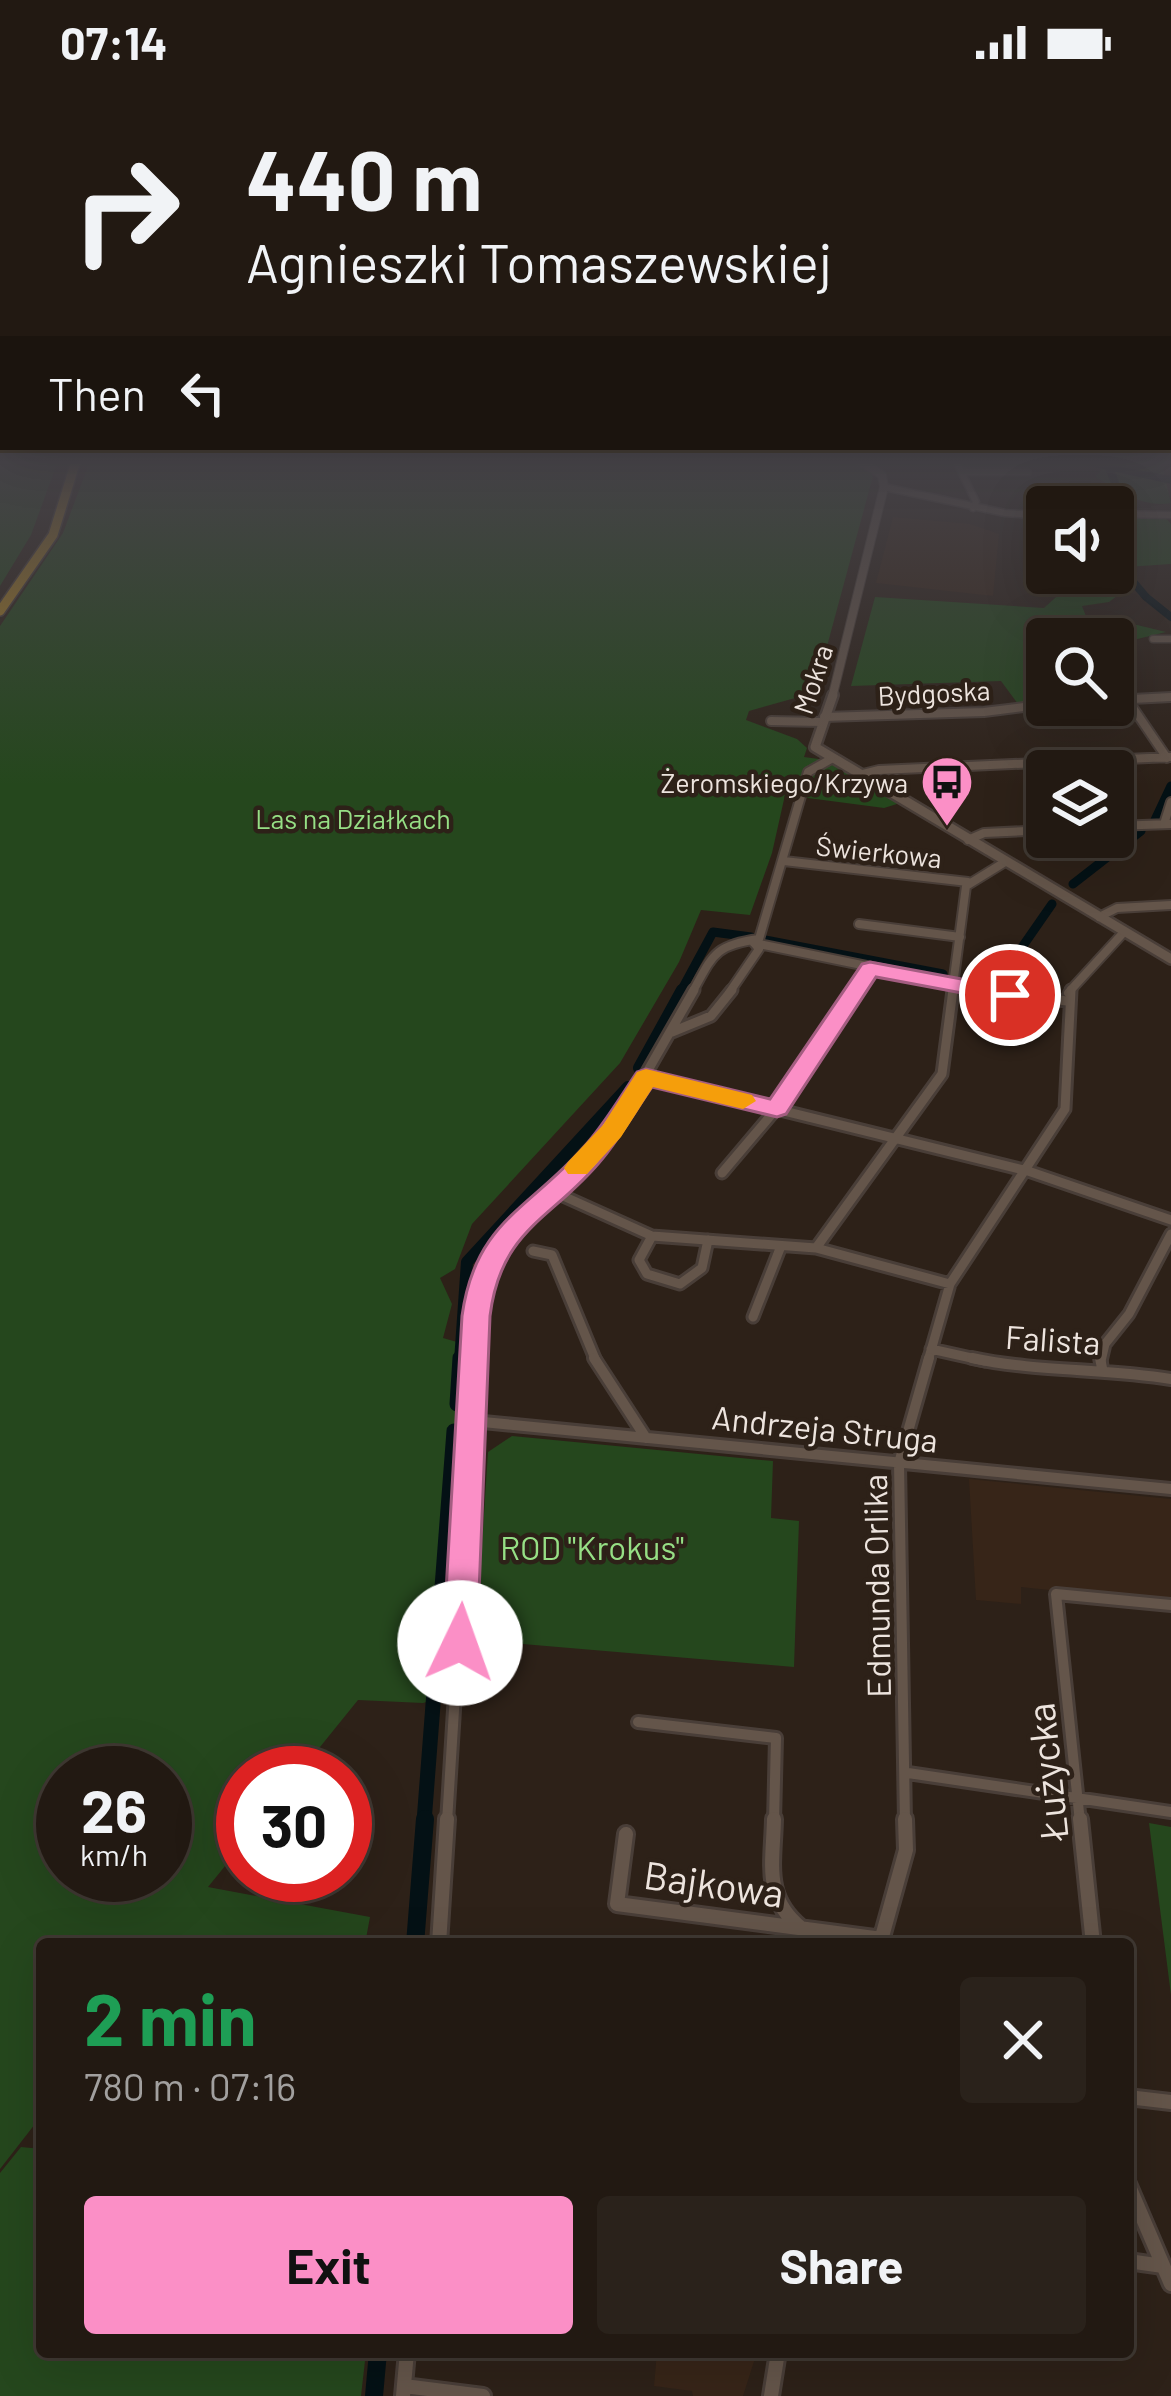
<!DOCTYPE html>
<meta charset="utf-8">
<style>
:root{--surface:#221912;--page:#2a221b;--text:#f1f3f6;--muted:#a2a09f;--line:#3f3832;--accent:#fb8fc6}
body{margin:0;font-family:Barlow,sans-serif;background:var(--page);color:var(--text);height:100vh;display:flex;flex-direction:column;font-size:45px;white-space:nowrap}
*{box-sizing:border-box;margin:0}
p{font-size:39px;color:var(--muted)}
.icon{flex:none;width:66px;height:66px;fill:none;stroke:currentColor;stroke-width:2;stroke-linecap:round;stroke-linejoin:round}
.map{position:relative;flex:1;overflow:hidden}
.details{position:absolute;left:36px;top:1854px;width:1098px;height:420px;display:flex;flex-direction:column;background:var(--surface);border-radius:12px;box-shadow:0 12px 48px #0002,0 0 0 3px var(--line)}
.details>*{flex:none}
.hud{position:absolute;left:0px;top:0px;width:1173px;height:366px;box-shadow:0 12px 48px #0002,0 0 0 3px var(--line);background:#221912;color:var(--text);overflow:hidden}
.tools{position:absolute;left:1026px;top:402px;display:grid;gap:24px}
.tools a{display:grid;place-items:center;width:108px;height:108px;border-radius:12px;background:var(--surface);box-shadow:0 12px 48px #0002,0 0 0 3px var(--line);font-size:60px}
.speed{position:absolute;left:36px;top:1662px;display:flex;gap:24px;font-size:60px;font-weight:700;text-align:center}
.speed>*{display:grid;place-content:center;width:156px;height:156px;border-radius:50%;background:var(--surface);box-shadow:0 12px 48px #0002,0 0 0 3px var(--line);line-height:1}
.speed small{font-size:30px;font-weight:400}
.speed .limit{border:18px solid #d22;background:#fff;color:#111}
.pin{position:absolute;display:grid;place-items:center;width:102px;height:102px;color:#fff;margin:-51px;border:6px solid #fff;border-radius:50%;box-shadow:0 3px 12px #0007}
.me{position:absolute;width:132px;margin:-66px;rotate:3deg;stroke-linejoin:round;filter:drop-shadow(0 0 9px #0008)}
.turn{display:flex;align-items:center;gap:42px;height:252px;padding:0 48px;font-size:54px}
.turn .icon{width:156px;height:156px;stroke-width:2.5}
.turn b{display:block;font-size:84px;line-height:102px}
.then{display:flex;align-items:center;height:114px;padding:0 48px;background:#0003;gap:24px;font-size:45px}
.round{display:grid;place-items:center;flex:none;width:126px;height:126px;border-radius:12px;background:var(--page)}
.summary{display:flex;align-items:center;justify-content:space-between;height:204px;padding:0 48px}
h1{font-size:72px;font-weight:700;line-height:90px;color:#1e9e55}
.cta{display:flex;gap:24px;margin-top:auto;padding:24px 48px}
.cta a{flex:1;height:138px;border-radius:12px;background:var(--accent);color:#111;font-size:48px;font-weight:700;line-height:138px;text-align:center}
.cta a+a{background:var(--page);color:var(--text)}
.status{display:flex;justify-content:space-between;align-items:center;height:84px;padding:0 60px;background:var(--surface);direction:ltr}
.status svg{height:33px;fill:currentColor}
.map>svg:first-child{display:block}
.built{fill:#372518}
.green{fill:#25471d;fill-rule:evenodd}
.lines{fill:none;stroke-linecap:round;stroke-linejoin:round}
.canal-far4{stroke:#041115;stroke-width:8}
.canal-far3{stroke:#041115;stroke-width:9}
.canal-far2{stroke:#041115;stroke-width:12}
.canal-far1{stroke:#041115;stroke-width:15}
.canal{stroke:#041115;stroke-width:18}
.river{fill:#041115;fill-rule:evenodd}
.street-far4-casing{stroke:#493e38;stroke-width:9}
.street-far3-casing{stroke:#493e38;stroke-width:12}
.street-far2-casing{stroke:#493e38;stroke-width:15}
.street-far1-casing{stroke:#493e38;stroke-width:16}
.street-casing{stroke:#493e38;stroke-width:20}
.secondary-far1-casing{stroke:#493e38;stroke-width:10}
.secondary-casing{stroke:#493e38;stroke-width:14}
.primary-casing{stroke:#493e38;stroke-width:12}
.street-far4{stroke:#64554a;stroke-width:6}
.street-far3{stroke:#64554a;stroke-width:8}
.street-far2{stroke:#64554a;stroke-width:9}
.street-far1{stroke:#64554a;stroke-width:10}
.street{stroke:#64554a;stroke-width:14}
.secondary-far1{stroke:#64554a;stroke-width:8}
.secondary{stroke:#64554a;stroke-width:9}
.primary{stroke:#a37c24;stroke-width:9}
.route{fill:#fb8fc6;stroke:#a35d81;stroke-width:3}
.slow{fill:#f59e0b}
.labels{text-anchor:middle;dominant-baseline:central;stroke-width:9;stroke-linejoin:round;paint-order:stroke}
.far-street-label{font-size:27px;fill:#ede4de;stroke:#2d2118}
.far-poi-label{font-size:27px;fill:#ede4de;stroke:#2d2118;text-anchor:end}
.far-park-label{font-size:27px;fill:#96df85;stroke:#2d2118}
.street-label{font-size:33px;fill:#ede4de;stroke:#2d2118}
.park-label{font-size:33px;fill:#96df85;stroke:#2d2118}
.near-street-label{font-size:39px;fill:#ede4de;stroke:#2d2118}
</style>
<div class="status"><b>07:14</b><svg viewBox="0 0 49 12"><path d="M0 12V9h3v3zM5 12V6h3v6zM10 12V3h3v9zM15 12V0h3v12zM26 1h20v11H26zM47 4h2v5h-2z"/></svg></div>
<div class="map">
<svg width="1171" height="2312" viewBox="0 0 1171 2312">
<rect width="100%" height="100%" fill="#2d2118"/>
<path class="built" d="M893,433L970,440L999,450L993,512L876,499Z
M969,1395L1171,1415V1519L1021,1503V1520L976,1516Z
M657,2268H757L743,2312H693L692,2307L654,2302Z"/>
<path class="green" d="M0,377H58L31,451L0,502Z
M90,377H858L873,392L816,603L813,609L749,627L746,636L797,655L807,664L804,673L826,676L900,719L884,724L785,711L772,769L750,831L701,826L679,878L620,979L472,1140L455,1185L440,1194L452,1220L443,1254L457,1258L454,1305L469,1302L456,1486L441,1478L447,1492L441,1614L423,1619L358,1616L299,1689H243V1760L208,1803L370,1833L365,1860H42V2031L0,2085V542L63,449ZM63,1689H165V1791H63Z
M1074,377H1171L1163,386L1171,419C1144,424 1117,407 1095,392L1102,385Z
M1162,430L1171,440V480L1126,483C1113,466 1107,451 1121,432Z
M1048,489H1065L1076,511L1130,502L1109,518L1082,522L1089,540L1129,539L1166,548L1113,561V555H1047V618L1018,620L1001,597L851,602L875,513L1044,524L1065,505Z
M512,1352L773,1377L771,1434L799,1437L794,1583L476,1556L488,1368Z
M1149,1739L1171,1743V1911Z
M21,2063L42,2065V2268H366L361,2312H0V2089Z"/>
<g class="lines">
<path class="canal-far4" d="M1110,386L1124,422L1120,428
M1113,474L1146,513L1171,533"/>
<path class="canal-far3" d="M1155,736L1171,702
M1073,800L1141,747
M765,856L943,890
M966,895L1009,882L1052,820
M680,909L713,848L751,853"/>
<path class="canal-far2" d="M639,984L682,906
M460,1277L467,1178L628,1003"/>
<path class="canal-far1" d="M457,1320L460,1274
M424,1738L454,1347"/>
<path class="canal" d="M415,1860L425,1735
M374,2312L378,2268"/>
<path class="river" d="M1066,377H1089L1171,392V400Z"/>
<g class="street-far4-casing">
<path id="street-far4" d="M956,377L976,418L973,424
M965,388H1028
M884,403L1005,429L1047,432
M1113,430L1171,431
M1153,555H1171
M1152,614L1171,613"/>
</g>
<g class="street-far3-casing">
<path id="street-far3" d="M1127,615L1167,674
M1113,616L1171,613
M824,633L984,628L1047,620
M771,637L822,638
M859,691L879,686L1171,673
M1164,740L1171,718
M1113,742L1171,740
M968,756L984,749L1047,746
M784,777L968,798
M1099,833L1117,824L1171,821
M859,840L960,853
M754,859L999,909
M692,909C713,871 714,861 759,855L808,688L831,675
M729,909L759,865L754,859
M854,909L870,885
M952,909L966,802L1005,778
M1068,909L1124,848"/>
</g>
<g class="street-far2-casing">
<path id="street-far2" d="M975,906L1067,917
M672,948L711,932L732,906
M646,993L1028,1087L1171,1136
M722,1089L777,1024L856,906
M552,1107L652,1152L816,1164L950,1200
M652,1152L639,1176L647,1190L680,1200L702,1184L708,1156
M816,1164L942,990L953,906
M533,1167L552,1171L596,1277
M753,1233L781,1162
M931,1265L985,1277
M475,1277L480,1202L492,1175L523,1133L616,1042L694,906
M928,1277L950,1200L1065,1025L1071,906
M1101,1277L1105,1260L1129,1230L1171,1150"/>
</g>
<g class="street-far1-casing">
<path id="street-far1" d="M594,1274L646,1354
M972,1274C1037,1288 1104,1284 1171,1295
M1100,1274L1102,1284
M473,1337L1171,1405
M638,1638L776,1654L774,1738
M908,1689L1171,1728
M447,1738L476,1274
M905,1738L899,1379L929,1274
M1080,1738L1056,1510L1171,1521"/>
</g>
<g class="street-casing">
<path id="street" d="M774,1735C773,1780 763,1813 801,1844
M1080,1735L1093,1860
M626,1750L617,1820L882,1855
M439,1860L447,1735
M880,1860L906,1766L905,1735
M1128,2013L1171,2018
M1128,2100L1171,2200
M1128,2177L1163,2182
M404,2302L483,2312
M403,2312L407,2268
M771,2312L778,2268"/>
</g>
<g class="secondary-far1-casing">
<path id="secondary-far1" d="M832,614L884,403L882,391L860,377"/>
</g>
<g class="secondary-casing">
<path id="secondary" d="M833,611L815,663L1171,875"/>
</g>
<g class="primary-casing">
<path id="primary" d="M0,527L53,451L76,377"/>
</g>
<use href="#street-far4" class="street-far4"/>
<use href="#street-far3" class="street-far3"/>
<use href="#street-far2" class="street-far2"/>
<use href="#street-far1" class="street-far1"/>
<use href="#street" class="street"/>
<use href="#secondary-far1" class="secondary-far1"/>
<use href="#secondary" class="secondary"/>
<use href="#primary" class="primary"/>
</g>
<linearGradient id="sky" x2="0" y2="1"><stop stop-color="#19120d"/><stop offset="0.54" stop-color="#464348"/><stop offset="1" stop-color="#464348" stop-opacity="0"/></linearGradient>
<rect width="1171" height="701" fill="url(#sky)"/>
<path class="route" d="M870,878L1010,904L1021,911L1010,918L876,893L786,1030L777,1033L652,1003C636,1026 621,1052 603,1074C554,1135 501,1143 490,1232L477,1559L472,1570L460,1574L448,1570L443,1559L462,1232C475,1138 528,1126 583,1064C604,1041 620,1013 637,988L646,985L770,1015L862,880Z"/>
<path class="slow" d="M646,985L752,1011L756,1017L743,1025L653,1003L621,1053L587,1090H568L564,1084L568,1078L603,1041L637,988Z"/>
<defs>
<g id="bus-pin" transform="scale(2.7)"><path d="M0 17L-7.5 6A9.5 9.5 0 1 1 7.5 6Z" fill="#fb8fc6" stroke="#2d2118"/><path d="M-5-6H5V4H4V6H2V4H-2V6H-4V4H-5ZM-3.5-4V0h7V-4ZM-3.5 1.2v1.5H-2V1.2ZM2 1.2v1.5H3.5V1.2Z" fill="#111"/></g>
</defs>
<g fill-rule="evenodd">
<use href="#bus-pin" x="947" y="698"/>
</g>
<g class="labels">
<g class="far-street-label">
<text transform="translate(812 595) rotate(-72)">Mokra</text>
<text transform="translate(934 608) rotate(-3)">Bydgoska</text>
<text transform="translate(879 767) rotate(6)">Świerkowa</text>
</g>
<g class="far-poi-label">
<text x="908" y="698">Żeromskiego/Krzywa</text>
</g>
<g class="far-park-label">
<text x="353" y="734">Las na Działkach</text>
</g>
<g class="street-label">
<text transform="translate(1053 1255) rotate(4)">Falista</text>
<text transform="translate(825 1344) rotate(6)">Andrzeja Struga</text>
<text transform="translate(876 1502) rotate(-91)">Edmunda Orlika</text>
</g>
<g class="park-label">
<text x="592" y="1463">ROD "Krokus"</text>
</g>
<g class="near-street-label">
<text transform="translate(1046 1688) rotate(-96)">Łużycka</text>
<text transform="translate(714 1799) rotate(8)">Bajkowa</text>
</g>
</g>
</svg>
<div class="tools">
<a><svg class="icon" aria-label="sound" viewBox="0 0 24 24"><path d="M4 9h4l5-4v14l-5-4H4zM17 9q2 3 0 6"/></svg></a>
<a><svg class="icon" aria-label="search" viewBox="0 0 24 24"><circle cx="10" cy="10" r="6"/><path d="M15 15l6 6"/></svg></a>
<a><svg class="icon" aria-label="layers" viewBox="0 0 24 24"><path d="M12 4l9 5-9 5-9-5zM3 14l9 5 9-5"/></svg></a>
</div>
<div class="speed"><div>26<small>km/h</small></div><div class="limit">30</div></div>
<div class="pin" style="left:1010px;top:911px;background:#d93025"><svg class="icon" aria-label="arrive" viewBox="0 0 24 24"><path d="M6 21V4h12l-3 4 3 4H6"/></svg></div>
<svg class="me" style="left:460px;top:1559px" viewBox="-20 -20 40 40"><circle r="19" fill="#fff"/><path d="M0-13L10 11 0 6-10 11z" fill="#fb8fc6"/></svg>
<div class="hud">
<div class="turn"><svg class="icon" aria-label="right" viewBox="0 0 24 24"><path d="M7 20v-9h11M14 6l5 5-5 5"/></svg><div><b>440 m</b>Agnieszki Tomaszewskiej</div></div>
<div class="then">Then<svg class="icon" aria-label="left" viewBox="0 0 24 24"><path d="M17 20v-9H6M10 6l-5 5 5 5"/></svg></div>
</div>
<section class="details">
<div class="summary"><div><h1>2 min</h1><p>780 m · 07:16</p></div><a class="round"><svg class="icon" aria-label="close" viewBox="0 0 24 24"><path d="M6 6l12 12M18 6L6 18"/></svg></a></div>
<div class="cta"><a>Exit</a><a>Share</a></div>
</section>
</div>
